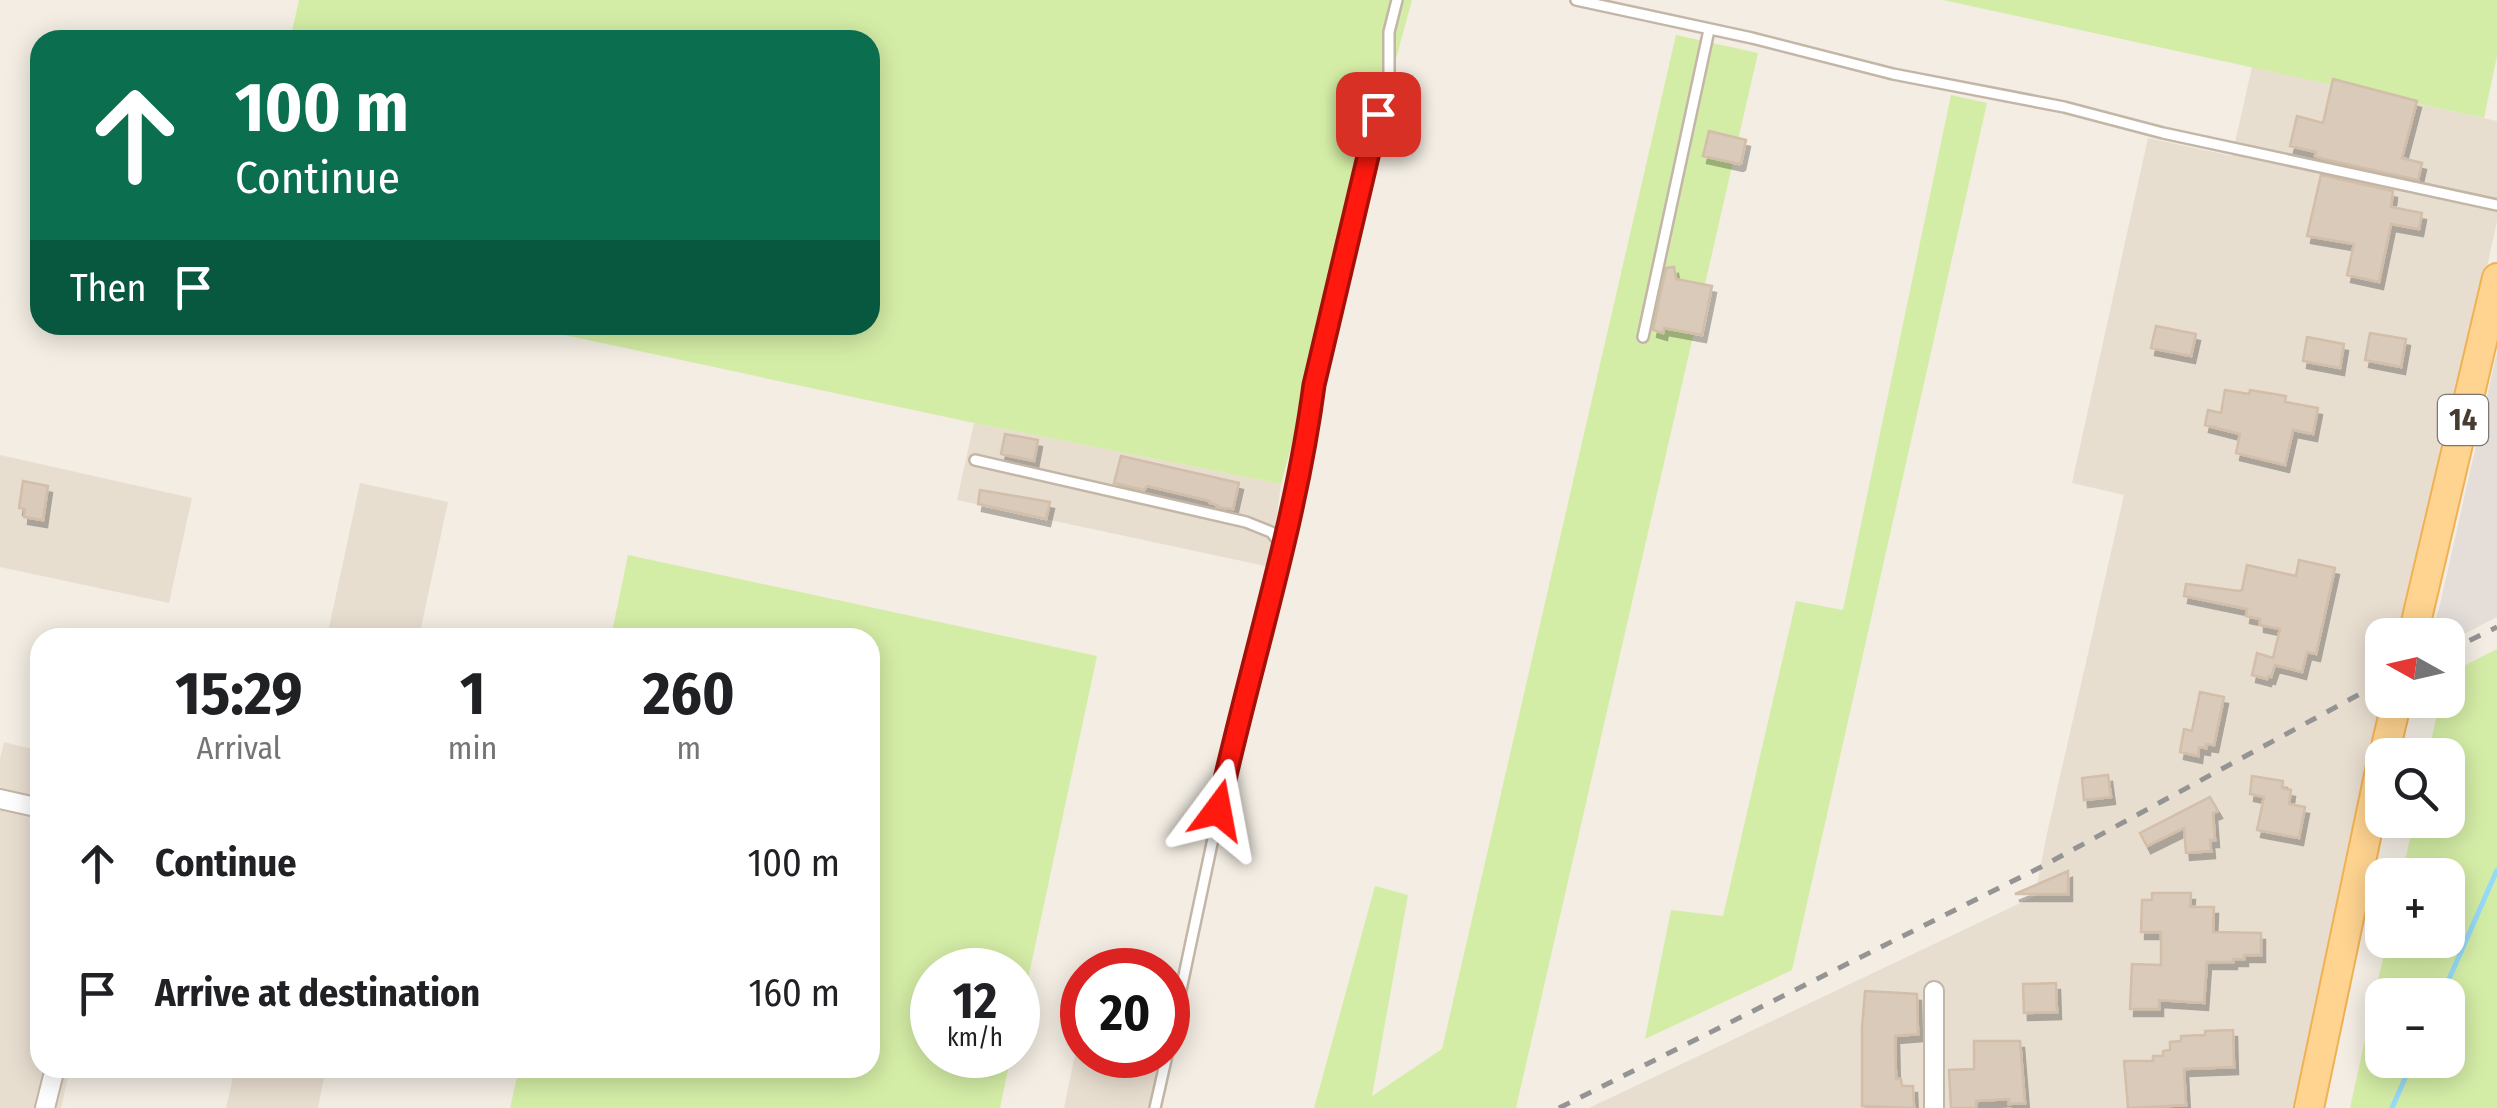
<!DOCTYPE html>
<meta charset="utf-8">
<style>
:root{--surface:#fff;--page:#f2f2f2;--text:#202124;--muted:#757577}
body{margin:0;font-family:"Fira Sans Condensed",sans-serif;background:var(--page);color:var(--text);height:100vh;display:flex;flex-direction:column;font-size:38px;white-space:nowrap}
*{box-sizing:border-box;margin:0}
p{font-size:32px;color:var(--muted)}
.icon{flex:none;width:55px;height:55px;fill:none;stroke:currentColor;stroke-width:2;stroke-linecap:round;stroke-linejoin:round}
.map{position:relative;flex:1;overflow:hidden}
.details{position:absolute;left:30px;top:628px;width:850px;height:450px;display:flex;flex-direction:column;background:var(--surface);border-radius:30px;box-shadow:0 5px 25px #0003}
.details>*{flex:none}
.top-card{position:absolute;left:30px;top:30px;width:850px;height:305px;border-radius:30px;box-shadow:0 5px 25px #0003;background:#0b6e4f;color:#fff;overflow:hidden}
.needle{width:65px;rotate:278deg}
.buttons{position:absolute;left:2365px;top:618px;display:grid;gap:20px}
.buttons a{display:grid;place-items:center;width:100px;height:100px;border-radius:20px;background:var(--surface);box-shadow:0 5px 25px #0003;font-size:50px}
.speed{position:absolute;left:910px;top:948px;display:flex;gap:20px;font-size:50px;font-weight:700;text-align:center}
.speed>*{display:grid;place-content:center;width:130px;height:130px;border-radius:50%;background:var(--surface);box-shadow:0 5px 25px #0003;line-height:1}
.speed small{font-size:25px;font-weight:400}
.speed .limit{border:15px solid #d22;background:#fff;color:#111}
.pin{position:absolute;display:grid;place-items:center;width:85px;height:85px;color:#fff;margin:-42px;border-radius:20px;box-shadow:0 5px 15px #0006}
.me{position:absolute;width:110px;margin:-55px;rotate:13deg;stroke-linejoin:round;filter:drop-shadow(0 0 8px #0008)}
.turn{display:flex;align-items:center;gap:35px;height:210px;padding:0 40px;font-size:45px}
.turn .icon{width:130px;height:130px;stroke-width:2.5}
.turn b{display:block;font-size:70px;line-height:85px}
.then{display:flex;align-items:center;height:95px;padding:0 40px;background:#0003;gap:20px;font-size:38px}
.eta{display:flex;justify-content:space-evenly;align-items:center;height:170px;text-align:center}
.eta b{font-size:60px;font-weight:700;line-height:70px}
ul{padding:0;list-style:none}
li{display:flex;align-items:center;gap:30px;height:130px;padding:0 40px}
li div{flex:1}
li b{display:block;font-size:38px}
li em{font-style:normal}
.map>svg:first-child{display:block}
.residential{fill:#e8ded0}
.industrial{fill:#e5ded8}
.green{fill:#d4eda6;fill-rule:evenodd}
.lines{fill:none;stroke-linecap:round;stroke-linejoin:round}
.stream{stroke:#97daf8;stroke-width:5}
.building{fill:#d9caba;stroke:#d2bea9;stroke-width:2.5;filter:url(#shadow)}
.lane-casing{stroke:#c3b6a7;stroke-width:14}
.street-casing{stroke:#c3b6a7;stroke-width:22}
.primary-casing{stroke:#f0b154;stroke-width:32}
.lane{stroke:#fff;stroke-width:9}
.street{stroke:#fff;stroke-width:18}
.primary{stroke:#ffd490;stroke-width:28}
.rail{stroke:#949494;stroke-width:5;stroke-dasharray:12 12;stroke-linecap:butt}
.route-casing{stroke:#a61009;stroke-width:25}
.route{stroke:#ff190e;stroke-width:18}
.labels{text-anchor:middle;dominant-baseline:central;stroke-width:9;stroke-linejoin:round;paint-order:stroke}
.shield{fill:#fff;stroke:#7e7670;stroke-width:2.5}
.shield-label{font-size:30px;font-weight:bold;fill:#463c32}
</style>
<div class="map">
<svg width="2497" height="1108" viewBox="0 0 2497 1108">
<defs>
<filter id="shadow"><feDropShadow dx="4" dy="7" stdDeviation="0" flood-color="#0004"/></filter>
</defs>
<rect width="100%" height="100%" fill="#f3ede3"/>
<path class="residential" d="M2252,67L2497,121V221L2416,600L2402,635H2382L2383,700L2300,1108H1589L2035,896L2046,838L2124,495L2072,483L2148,138L2232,156Z
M974,423L1281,484L1270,567L957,500Z
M0,455L192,498L169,603L0,567Z
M360,483L448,502L419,637H327Z
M4,742L40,751V1068H70L61,1108H0V759Z
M1082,1020V1055H1163L1150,1108H1064Z
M235,1068H326L318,1108H226Z"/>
<path class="industrial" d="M2497,352V617L2458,637L2430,635L2439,609Z"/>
<path class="green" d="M299,0H1412L1281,484L974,423L518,325H870V40H290Z
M1943,0H2497V56L2484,118Z
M1676,35L1758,53L1516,1108H1314L1375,886L1408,895L1372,1096L1442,1049Z
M1951,95L1987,103L1792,970L1645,1039L1671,910L1723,916L1796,601L1843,610Z
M628,555L1097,656L1018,1026V970H932V1055H1011L1000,1108H510L519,1068H870V638L611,637Z
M2497,649V1108H2350L2387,940H2448V875H2402L2414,820H2448V755H2428L2440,700H2448V674ZM2448,995V1060H2382V995Z"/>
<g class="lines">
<path class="stream" d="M2442,995L2497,870
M2392,1108L2413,1060"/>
</g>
<path class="building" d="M2333,79L2417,101L2402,158L2422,163L2418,180L2324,159L2315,156L2316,152L2290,146L2297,116L2323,123Z
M1709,131L1746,140L1741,163L1739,164L1703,156Z
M2321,175L2393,191L2391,207L2422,213L2419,229L2391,224L2379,282L2347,275L2354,244L2307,236Z
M1674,267L1676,279L1712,286L1702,335L1664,328L1663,333L1653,330L1666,268Z
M2156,326L2196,334L2191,356L2151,348Z
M2370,333L2406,339L2401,367L2365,360Z
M2307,337L2344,344L2340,368L2303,361Z
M2225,390L2249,394L2250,390L2286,396L2285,402L2318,408L2313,434L2293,430L2285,465L2236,453L2240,434L2205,425L2208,410L2221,413Z
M1005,434L1038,440L1034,461L1001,454Z
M1121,456L1239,483L1233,509L1217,507L1218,505L1210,503V501L1147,486L1144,490L1114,483Z
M23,481L48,486L43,520L24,517L25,509L19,508Z
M980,490L1050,502L1046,519L978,504Z
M2299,560L2335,568L2316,654L2307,652L2302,672L2275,665L2271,677L2268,676L2267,679L2252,675L2257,653L2273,658L2280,629L2260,625V619L2246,616L2247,609L2184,596L2186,584L2239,591L2242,590L2247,565L2296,576Z
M2200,692L2224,697L2214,745L2206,744V748L2199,747L2198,756L2180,752L2184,729L2192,731Z
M2108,775L2111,797L2084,800L2082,778Z
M2252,776L2283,781L2282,788L2291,790L2289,804L2305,807L2299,838L2257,830L2264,797L2250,794Z
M2210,797L2218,811L2213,813L2215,840H2210L2211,851L2186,853L2184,828L2147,846L2140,833Z
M2068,871V894H2015Z
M2152,893H2191L2190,907H2214L2213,932L2261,933V955H2244V959H2233V962H2207L2204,1003L2159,1000V1009H2130L2132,964L2161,965V932H2141L2142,900H2152Z
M2056,983L2057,1012L2024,1013L2023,984Z
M1865,991L1917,994L1918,1034L1895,1036L1896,1079H1901L1902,1086H1913L1914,1108L1862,1106V1028Z
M2233,1030L2234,1067L2184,1069L2186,1105L2128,1108L2124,1061H2153V1056H2163V1051L2170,1050V1042L2181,1041V1036L2205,1035V1031Z
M1974,1041H2020L2025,1103L2009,1104V1099L1976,1101V1108H1951L1949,1070L1974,1069Z"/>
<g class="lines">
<g class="lane-casing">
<path id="lane" d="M1576,0L1752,38L1893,74L2064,107L2163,133L2497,205
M1643,337L1709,30
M975,460L1246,522L1271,532L1283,547
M1168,1051L1225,782L1283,547L1308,427L1314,385L1348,247L1372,133L1389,79V32L1397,0
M1155,1108L1167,1055"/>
</g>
<g class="street-casing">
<path id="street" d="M0,799L40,808
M1934,991V1108
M45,1108L55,1068"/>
</g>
<g class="primary-casing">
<path id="primary" d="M2413,635L2497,278
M2384,755L2397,700
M2309,1108L2382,761"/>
</g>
<use href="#lane" class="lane"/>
<use href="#street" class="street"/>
<use href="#primary" class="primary"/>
<path class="rail" d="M2448,651L2497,627
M1559,1108L2041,867L2382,682"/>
</g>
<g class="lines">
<g class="route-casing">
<path id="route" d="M1218,810C1249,668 1295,529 1314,385L1378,114"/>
</g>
<use href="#route" class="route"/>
</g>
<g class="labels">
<rect class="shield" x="2438" y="395" width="50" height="50" rx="8"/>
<g class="shield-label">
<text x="2463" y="420">14</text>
</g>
</g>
</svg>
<div class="buttons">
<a><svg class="needle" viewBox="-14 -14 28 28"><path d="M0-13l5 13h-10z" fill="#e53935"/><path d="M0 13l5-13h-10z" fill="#757577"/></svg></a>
<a><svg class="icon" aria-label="search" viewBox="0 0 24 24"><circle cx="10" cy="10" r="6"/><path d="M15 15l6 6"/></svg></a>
<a>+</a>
<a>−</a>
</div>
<div class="speed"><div>12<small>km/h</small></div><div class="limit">20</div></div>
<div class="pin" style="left:1378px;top:114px;background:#d93025"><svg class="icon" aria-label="arrive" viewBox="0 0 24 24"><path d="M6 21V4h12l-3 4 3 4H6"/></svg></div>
<svg class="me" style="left:1218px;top:810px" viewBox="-20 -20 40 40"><path d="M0-17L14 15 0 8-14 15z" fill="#ff190e" stroke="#fff" stroke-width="4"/></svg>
<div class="top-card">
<div class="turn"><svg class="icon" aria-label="ahead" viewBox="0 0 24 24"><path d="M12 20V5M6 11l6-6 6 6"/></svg><div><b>100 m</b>Continue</div></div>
<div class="then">Then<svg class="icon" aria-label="arrive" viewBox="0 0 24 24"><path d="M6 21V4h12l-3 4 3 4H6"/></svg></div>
</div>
<section class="details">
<div class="eta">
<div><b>15:29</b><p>Arrival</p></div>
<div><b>1</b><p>min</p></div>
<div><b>260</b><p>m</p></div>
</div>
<ul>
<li><svg class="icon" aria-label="ahead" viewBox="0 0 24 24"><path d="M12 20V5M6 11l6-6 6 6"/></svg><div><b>Continue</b></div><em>100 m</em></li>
<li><svg class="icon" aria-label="arrive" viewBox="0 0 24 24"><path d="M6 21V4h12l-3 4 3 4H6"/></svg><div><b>Arrive at destination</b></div><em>160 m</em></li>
</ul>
</section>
</div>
